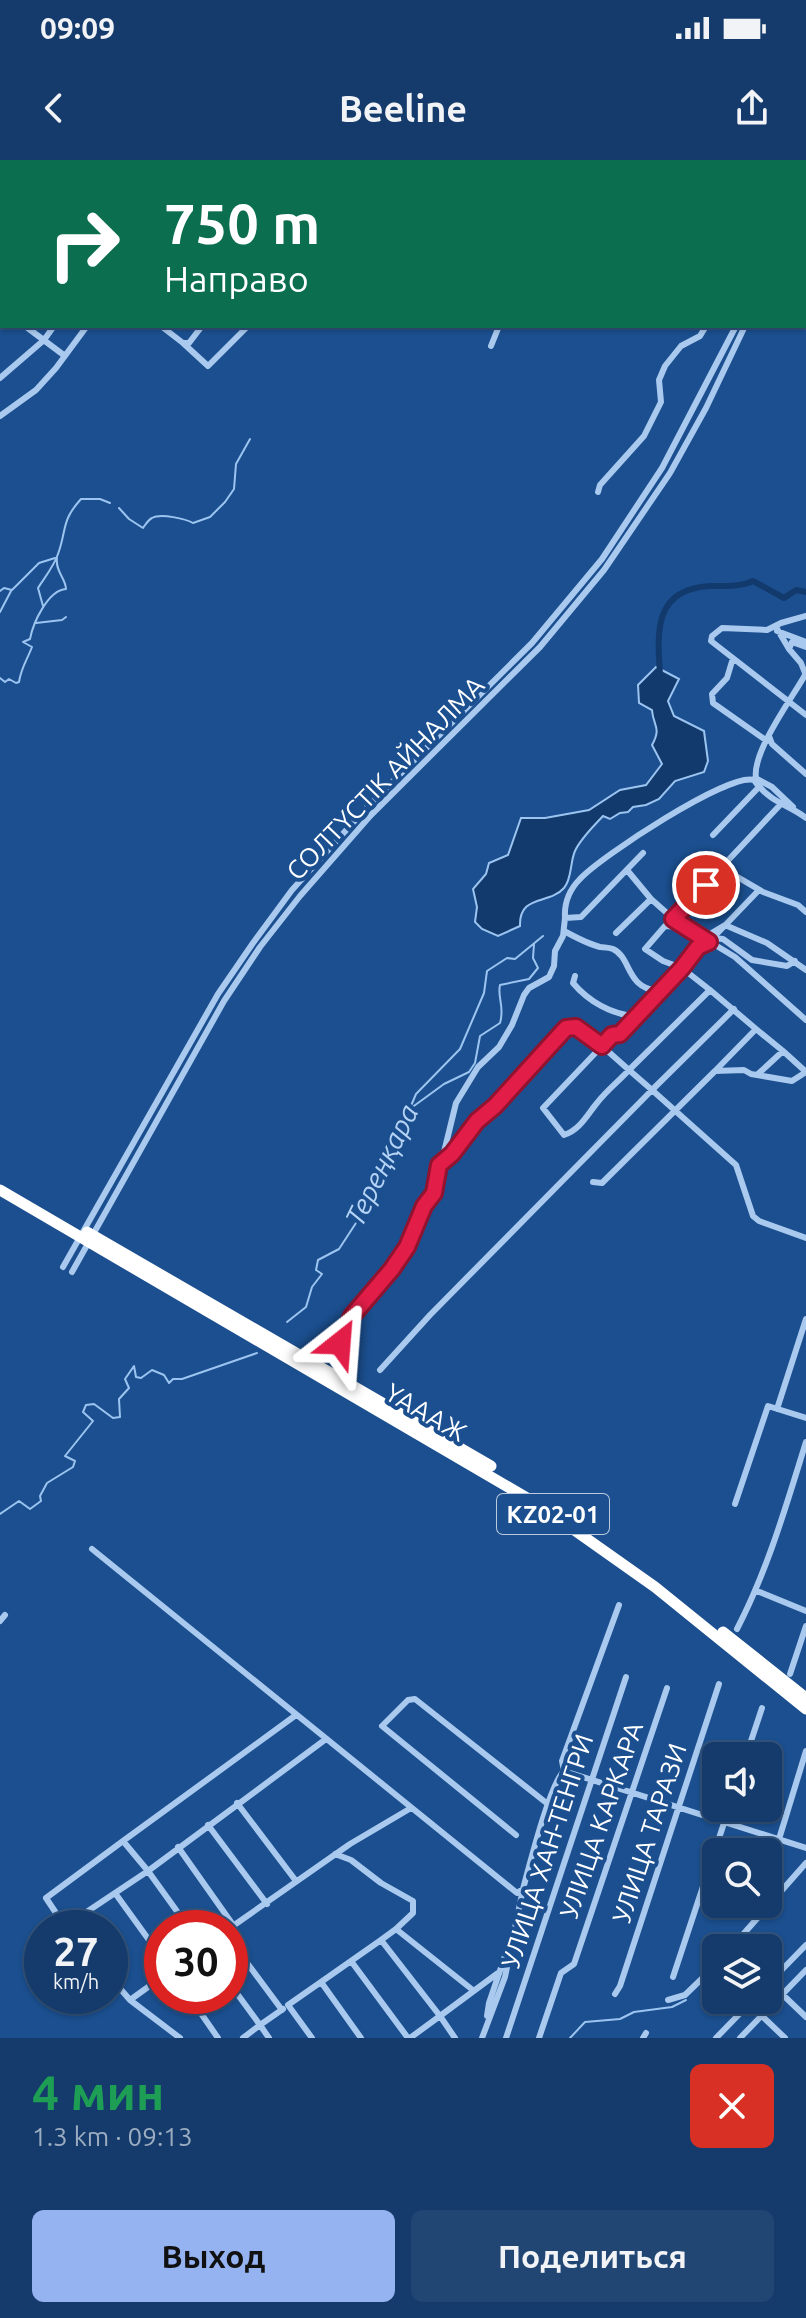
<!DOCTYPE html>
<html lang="ru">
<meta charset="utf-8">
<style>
:root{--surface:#143b6b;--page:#214673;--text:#f1f3f6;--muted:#9dadc1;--line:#33557e;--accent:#95b2f1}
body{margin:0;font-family:Ubuntu,sans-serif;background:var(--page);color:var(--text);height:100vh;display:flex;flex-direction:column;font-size:30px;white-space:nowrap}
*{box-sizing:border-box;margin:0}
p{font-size:26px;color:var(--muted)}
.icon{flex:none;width:44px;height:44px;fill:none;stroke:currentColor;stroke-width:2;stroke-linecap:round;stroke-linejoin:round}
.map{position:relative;height:1878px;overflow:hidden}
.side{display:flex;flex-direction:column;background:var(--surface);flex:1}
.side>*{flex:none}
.top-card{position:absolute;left:0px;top:0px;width:806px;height:168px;box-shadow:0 2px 6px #0004,0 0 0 2px var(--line);background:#0b6e4f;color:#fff;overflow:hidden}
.fabs{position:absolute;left:702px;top:1582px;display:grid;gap:16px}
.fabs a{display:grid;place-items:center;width:80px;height:80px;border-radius:12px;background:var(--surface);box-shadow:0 2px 6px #0004,0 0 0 2px var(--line);font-size:40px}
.speed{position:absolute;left:24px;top:1750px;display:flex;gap:16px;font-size:40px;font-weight:700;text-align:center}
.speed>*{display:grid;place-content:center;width:104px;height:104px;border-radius:50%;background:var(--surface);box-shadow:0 2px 6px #0004,0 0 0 2px var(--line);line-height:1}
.speed small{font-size:20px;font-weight:400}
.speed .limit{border:12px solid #d22;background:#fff;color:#111}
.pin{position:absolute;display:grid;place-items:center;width:68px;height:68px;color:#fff;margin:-34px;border:4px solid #fff;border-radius:50%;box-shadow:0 2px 8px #0007}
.me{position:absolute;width:88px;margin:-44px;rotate:28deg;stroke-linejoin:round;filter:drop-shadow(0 0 6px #0008)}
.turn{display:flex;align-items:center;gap:28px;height:168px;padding:0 32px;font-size:36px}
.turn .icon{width:104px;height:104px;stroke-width:2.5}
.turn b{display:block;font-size:56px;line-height:68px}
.round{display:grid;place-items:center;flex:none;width:84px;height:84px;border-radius:12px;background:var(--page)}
.headline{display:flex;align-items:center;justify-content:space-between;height:136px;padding:0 32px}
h1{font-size:48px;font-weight:700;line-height:60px;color:#1e9e55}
.primary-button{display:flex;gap:16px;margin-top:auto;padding:16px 32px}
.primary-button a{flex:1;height:92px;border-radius:12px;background:var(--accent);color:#111;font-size:32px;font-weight:700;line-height:92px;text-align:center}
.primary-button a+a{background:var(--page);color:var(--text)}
.status{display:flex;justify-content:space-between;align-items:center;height:56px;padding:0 40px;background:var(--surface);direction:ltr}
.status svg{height:22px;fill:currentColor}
header{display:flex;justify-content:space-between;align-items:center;height:104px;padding:0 32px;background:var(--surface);font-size:36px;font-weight:700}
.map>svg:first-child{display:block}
.water{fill:#123a6d;stroke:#9cc4f0;stroke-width:2}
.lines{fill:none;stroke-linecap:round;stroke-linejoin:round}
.stream{stroke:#9cc4f0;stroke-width:2}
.river{stroke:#123a6d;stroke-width:6}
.minor{stroke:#a9c9ee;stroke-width:6}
.highway{stroke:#fff;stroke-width:11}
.route-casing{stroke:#92132f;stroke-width:20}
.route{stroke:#e11d48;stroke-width:14}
.labels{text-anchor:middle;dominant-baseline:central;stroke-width:8;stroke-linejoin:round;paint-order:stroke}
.shield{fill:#1b4f8f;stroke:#bbcadd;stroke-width:2}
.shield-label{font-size:24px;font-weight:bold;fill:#fff}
.street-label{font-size:26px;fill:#fff;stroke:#1b4f8f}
.water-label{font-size:28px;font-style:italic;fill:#b5d3f5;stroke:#1b4f8f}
</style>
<div class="status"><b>09:09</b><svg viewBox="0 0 49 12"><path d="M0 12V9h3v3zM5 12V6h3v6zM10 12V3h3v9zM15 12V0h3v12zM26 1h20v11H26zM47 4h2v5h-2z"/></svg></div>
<header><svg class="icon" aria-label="back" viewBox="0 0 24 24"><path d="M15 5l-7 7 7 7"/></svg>Beeline<svg class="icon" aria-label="share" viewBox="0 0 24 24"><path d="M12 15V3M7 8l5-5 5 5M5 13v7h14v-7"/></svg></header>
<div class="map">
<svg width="806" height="1878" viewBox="0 0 806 1878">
<rect width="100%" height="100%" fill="#1b4f8f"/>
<path class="water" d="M656,507L679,519L668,541L674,556L704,571L708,601L704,612L675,621L659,639L646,645L633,647L628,652L620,653L610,659L603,656C594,666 581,678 575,691C570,702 572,719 564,728C549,745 519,734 520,766L498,776L482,769L475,762L477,747L473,729L486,714L489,703L508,695L521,658H545L589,650L620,630L646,625L662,604L652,585C662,567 653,566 652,550L639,543L638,525Z"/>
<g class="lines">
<path class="stream" d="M119,348L129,359L143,368C146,364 148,360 152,358C161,353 186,359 193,363L210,357L225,342L234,329L236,304L250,279
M0,431L4,428L12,430L39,403L55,398
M43,446L38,428C45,417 54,406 58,394C67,369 61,361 81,339H100L110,343
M0,452L11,431
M36,463L62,460L66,457
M0,518L5,522L9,519L16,523L19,522C21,508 27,500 32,487L23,482L30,479C33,463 48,430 66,429C66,419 55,411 57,398
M407,951L444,924L469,912L475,903L480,876L500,863C505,846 497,838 500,825L529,819L538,808L533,798L534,784
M287,1162L306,1147L312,1127L322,1114L316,1110L318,1100L339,1089L371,1040L416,934L460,889L484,833L487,811L507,798L515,799L543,776
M0,1354L19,1341L30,1349L41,1341L40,1336L47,1323L73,1307L75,1301L65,1296L93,1261L83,1252L86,1245L94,1244L113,1258L120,1257L119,1239L129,1228L125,1219L134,1206L136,1217L141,1218L152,1210L164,1215L169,1223L173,1219H182L257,1193
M570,1878L585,1862L620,1859L634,1852L672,1847L686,1840"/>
<path class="river" d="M660,514C657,471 654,429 710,426C724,426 740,427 753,421L784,438L796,430L806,432"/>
<path class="minor" d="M100,0L103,2
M707,1L709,2
M52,2L53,0
M206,2L208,0
M369,2L370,0
M578,2L579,0
M804,8L806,4
M0,18L2,19
M804,34L806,30
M804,52L806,48
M0,73L2,70
M804,112H806
M0,153L2,152
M25,166L65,196
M161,166L183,183H189L202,166
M183,183L208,206L248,166
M491,186L499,166
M0,218L44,180L54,166
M0,256L36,230L56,208L87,166
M598,332L600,325L644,276L661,242L659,220L665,206L681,186L700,176L706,166
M806,456L781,463L767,470L722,468L712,476L711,481L806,555
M776,467L789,489L792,482L806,487
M777,471L806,482
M789,489L801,503L805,513
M733,498L727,518L712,534L713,543L767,581
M806,513C795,535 742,603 759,626C771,642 791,646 806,658
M769,576L772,584L806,614
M755,618L772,627L793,647
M643,693L581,757L565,758C564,742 569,730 580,719C600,697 729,612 754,620L759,627L713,675
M722,708L763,732L798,745L806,752
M627,710L651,739L677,762L735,797L806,860
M673,759L780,645
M681,767L665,766L645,789L663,801L682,808L710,830
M564,771C575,777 588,784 600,787C601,787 612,788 613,789C632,798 625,827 658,831C673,817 692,789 709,782L759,730
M616,773L651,739
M697,774H710L725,765L767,783L806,810
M713,778L723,779L752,800L787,806L795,801
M575,816L573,823C588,841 612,855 636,856
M734,849L652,930L629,910L710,830L756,869
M715,911L756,869L783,891
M758,914L783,891L805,911
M439,1005L452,994L477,961L495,946L566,868L576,867L602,886L543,948L564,975C580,970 587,955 597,943C606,931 619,921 629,910L602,886L612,875L620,874L658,831
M593,1022L602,1023L715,911L744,910L751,914L792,921L806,912
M63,1107L218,834L253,783L292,730L368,646L532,483L602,399L662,308L736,166
M72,1112L224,841L260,787L300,736L371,655L540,487L604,410L670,313L706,248L745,166
M340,1183L352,1156L392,1109L407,1087L424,1046L434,1033L456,943L478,907L499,887L512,865L524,835L529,828L549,817L554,806L555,791L563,776L565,758
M380,1210L430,1155L652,930L736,1005L753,1056L759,1061L806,1078
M777,1249L806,1159
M735,1344L768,1246L806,1258
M92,1389L517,1733L523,1729C529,1707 550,1623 564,1611L806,1688
M757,1431L806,1451
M0,1461L5,1455
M737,1469C768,1409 786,1346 806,1282
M790,1514L806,1466
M746,1596L762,1548
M564,1611L562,1601L619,1445
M237,1643L296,1721
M208,1665L267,1744
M516,1675L382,1566L408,1540L415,1539L549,1645
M178,1687L231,1762L232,1767
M335,1694L351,1700L381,1723L413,1741V1753L396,1769
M768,1696L779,1679L806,1591
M66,1768L46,1738L123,1681
M68,1768L70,1763L115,1733
M189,1768L148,1711L326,1579
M230,1768L350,1684L411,1648
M230,1780L282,1850
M381,1780L351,1801L408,1878
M731,1788L806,1703
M162,1798L115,1733L148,1711L123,1681L296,1555
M351,1801L321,1822L361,1878
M110,1817L130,1840
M162,1817L130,1840L180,1878
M673,1817L729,1648
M230,1824L260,1865L243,1878
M768,1824L806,1785
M474,1831L396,1769L381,1780L440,1856L498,1813
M615,1834L620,1826L719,1524
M782,1834L806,1857
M189,1836L218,1878
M668,1840L685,1835L716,1805
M487,1856L489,1843L507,1790
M762,1856L785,1878
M269,1878L260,1865L283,1849
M312,1878L288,1845L321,1822
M410,1878L440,1856L455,1878
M482,1878L505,1817L523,1729
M506,1878L626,1517
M539,1878L561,1813L574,1804L667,1528
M643,1878L646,1873
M716,1878L753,1840
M740,1878L806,1810"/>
<path class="highway" d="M0,1030L539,1345L655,1427L806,1549
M87,1072L491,1306
M723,1472L806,1538"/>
</g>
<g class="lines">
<g class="route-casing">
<path id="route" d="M340,1183L352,1156L392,1109L407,1087L424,1046L434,1033L439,1005L452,994L477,961L495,946L566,868L576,867L602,886L612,875L620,874L682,808L698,787L709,782L673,759L706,725"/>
</g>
<use href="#route" class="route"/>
</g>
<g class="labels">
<rect class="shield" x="497" y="1334" width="112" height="40" rx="6"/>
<g class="shield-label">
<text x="553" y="1354">KZ02-01</text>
</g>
<g class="street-label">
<text transform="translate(385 618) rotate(-46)">СОЛТҮСТІК АЙНАЛМА</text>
<text transform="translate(426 1252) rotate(30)">ҮАААЖ</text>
<text transform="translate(601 1660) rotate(-71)">УЛИЦА КАРКАРА</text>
<text transform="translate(649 1673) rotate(-72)">УЛИЦА ТАРАЗИ</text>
<text transform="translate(547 1691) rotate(-72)">УЛИЦА ХАН-ТЕНГРИ</text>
</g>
<g class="water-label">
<text transform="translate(381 1005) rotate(-64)">Тереңқара</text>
</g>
</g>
</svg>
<div class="fabs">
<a><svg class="icon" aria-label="sound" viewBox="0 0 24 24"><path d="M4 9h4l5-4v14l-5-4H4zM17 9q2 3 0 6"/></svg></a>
<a><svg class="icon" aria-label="search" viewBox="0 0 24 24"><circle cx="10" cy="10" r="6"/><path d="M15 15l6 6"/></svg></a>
<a><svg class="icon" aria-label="layers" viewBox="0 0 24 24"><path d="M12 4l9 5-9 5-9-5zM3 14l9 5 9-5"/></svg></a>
</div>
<div class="speed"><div>27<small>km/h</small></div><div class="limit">30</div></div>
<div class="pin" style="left:706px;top:725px;background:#d93025"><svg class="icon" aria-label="arrive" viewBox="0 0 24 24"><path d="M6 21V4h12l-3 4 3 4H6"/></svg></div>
<svg class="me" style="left:340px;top:1183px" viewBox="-20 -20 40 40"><path d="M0-17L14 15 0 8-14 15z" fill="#e11d48" stroke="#fff" stroke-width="4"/></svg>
<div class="top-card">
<div class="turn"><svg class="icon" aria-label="right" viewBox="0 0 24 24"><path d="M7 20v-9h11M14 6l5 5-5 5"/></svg><div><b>750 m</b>Направо</div></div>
</div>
</div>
<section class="side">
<div class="headline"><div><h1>4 мин</h1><p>1.3 km · 09:13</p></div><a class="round" style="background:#d93025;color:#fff"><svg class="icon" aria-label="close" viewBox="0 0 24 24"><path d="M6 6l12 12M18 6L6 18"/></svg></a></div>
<div class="primary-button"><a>Выход</a><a>Поделиться</a></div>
</section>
